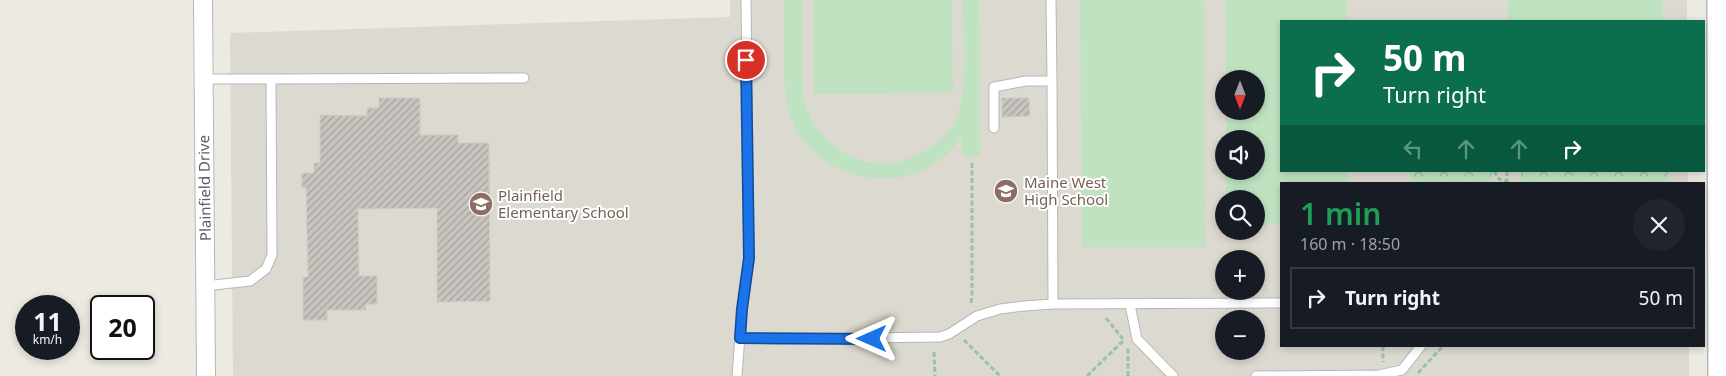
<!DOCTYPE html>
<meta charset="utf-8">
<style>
:root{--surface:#171b24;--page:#20242c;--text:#f1f3f6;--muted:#9ea1a6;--line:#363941}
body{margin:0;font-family:"Noto Sans",sans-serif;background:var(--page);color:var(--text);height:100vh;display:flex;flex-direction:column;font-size:19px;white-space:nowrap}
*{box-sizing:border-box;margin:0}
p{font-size:16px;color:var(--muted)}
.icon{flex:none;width:28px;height:28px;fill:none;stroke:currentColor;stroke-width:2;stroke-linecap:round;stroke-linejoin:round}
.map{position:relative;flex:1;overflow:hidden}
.drawer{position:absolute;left:1280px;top:182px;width:425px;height:165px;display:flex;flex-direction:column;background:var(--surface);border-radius:0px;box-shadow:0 2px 8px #0003}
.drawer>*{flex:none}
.top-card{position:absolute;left:1280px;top:20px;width:425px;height:152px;border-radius:0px;box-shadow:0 2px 8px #0003;background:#0b6e4f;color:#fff;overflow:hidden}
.needle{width:32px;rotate:180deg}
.tools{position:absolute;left:1215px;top:70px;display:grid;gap:10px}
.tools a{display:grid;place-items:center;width:50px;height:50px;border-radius:50%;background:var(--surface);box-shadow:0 2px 8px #0003;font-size:25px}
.speed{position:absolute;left:15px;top:295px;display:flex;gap:10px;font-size:25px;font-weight:700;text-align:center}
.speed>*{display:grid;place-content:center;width:65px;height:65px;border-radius:50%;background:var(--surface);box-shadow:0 2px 8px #0003;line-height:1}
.speed small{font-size:12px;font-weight:400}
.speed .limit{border:2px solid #111;border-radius:8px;background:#fff;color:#111}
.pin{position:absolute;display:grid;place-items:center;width:42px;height:42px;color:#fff;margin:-21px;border:2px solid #fff;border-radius:50%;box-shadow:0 1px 5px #0007}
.me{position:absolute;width:55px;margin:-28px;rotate:270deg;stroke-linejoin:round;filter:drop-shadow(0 0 4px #0008)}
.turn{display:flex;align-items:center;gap:18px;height:105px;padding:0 20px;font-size:22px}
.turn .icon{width:65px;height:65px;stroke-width:2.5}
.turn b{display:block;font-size:35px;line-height:42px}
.lanes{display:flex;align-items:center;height:48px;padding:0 20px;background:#0003;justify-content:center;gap:25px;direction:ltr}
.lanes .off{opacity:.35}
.round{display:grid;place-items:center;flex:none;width:52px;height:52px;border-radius:26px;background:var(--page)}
.head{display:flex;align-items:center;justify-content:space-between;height:85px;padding:0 20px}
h1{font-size:30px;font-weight:600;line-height:38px;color:#1e9e55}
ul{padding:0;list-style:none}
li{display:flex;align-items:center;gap:15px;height:62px;margin:0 10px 8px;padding:0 10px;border:2px solid var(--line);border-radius:0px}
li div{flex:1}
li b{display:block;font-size:19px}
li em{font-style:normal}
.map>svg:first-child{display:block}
.education{fill:#dcd9d0;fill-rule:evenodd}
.forest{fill:url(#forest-crowns)}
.pitch{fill:#bfe3c0}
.building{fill:url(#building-hatch);stroke:#d0ccc0}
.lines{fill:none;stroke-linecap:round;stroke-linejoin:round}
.service-casing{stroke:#b4b7bb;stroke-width:11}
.minor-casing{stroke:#b4b7bb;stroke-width:20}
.secondary-casing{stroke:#b5b8bd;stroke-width:28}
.path{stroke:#99c3a6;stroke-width:3;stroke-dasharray:5 2.5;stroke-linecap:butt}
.service{stroke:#fff;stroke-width:9}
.minor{stroke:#fff;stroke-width:18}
.secondary{stroke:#fff;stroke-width:25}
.route-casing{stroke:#114b97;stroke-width:12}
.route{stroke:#1a73e8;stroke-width:9}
.labels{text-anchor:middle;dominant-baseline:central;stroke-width:4;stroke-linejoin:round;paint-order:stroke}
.education-label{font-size:15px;fill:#785e54;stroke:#fff;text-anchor:start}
.street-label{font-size:15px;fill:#5a5d62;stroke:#fff}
</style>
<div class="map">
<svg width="1726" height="376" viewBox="0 0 1726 376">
<defs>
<pattern id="forest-crowns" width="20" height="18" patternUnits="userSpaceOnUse" patternTransform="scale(1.25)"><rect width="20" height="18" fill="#bfe3c0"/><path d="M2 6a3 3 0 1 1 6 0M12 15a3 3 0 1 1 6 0" fill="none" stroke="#9ebb9f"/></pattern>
<pattern id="building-hatch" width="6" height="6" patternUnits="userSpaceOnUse" patternTransform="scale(1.25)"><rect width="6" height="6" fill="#c8c4bf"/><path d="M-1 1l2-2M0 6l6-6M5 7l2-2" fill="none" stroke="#a5a29f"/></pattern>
</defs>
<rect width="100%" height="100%" fill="#eceae1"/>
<path class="education" d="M730,0H1687V21H1281V171H1688V184H1281V346H1689V376H233L230,33L730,17ZM1224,79H1256V111H1224ZM1224,139H1256V171H1224ZM1224,199H1256V231H1224ZM1224,259H1256V291H1224ZM1224,319H1256V351H1224Z"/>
<path class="forest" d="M1410,171H1492V184H1411Z
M1521,171H1668L1669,184H1521Z"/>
<path class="pitch" d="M784,0H802L803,97C816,147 866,178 915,156C932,148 946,137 955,121C969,95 963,31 963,0H979L980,156L963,157L962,137C952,150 940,162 925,169C876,193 810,170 791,118C780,86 785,35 784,0Z
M814,0H952L953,93L814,94Z
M1080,0H1204L1205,247H1082Z
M1225,0H1347V21H1281V171H1348V184H1281V224H1256V199H1226V171H1256V139H1226V111H1256V79H1226Z
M1508,0H1663V21H1508Z
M1556,177V184H1529V178Z
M1564,177H1591V184H1564Z
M1600,177H1627V184H1600Z
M1635,177H1662V184H1636Z"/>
<path class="building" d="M379,98H420V135H458V143H489L490,301L437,302V208L358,209L359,276H377V304H366V310H327V320H303V277H308L306,187L302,188V173H314V163H320V115L367,116V108H379Z
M1002,98H1029L1030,116L1002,117Z"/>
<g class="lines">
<g class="service-casing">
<path id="service" d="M203,79H271L272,255L266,269L250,281L205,286
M271,79L524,78
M1052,81L1053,304
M994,128V87L1026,81H1052L1051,0
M1130,305L1137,339L1173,376
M740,338L780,339L940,337L949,334L977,316L1000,309L1024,306L1053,304L1281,303
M737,376L742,309L749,258L746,0
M1256,376L1379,375L1402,370L1421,346"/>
</g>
<g class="minor-casing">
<path id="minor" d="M203,0L206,376"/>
</g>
<g class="secondary-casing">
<path id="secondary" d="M1720,0L1721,376"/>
</g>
<path class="path" d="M1494,171L1499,179L1507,182
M1507,171V183
M971,303L972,298V161
M1106,318L1123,339
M964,340L1000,376
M1383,346V362
M934,352L935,376
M1418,373L1443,346
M1087,376L1124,340
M1128,376V347"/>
<use href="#service" class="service"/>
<use href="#minor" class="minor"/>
<use href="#secondary" class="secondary"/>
</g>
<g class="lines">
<g class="route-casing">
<path id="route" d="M746,60L749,258L742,309L740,338L872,339"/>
</g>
<use href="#route" class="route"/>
</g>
<defs>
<g id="school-disc" transform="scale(1.25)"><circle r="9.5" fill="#8d6e63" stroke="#fff"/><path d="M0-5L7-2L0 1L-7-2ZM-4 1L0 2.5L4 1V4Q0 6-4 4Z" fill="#fff"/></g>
</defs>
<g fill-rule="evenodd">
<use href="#school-disc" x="1006" y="191"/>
<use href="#school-disc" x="481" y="204"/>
</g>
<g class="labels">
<g class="education-label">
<text x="1024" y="182">Maine West<tspan x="1024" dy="17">High School</tspan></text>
<text x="498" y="195">Plainfield<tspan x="498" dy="17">Elementary School</tspan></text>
</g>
<g class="street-label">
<text transform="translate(204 188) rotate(-91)">Plainfield Drive</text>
</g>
</g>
</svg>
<div class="tools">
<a><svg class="needle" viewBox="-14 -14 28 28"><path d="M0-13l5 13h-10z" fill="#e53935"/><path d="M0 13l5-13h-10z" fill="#9ea1a6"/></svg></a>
<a><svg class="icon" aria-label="sound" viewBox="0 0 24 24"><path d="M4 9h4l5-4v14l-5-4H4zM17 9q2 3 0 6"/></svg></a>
<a><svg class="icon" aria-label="search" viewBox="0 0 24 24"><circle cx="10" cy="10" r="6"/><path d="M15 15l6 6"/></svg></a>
<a>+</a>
<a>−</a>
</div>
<div class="speed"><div>11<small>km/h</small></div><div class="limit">20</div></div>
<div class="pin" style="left:746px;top:60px;background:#d93025"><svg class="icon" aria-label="arrive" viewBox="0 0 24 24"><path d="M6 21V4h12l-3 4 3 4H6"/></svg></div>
<svg class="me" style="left:872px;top:339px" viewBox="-20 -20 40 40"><path d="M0-17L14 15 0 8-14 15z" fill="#1a73e8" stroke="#fff" stroke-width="4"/></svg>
<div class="top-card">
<div class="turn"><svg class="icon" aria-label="right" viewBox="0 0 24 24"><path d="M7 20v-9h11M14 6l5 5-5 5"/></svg><div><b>50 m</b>Turn right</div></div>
<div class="lanes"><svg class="icon off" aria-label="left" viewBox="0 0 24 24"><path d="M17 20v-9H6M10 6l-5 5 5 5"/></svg><svg class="icon off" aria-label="ahead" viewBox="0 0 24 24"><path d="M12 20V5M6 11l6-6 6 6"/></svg><svg class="icon off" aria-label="ahead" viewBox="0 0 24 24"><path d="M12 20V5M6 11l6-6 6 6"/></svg><svg class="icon" aria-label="right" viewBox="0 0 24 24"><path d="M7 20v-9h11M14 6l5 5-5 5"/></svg></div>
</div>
<section class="drawer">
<div class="head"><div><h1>1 min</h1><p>160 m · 18:50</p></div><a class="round"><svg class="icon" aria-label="close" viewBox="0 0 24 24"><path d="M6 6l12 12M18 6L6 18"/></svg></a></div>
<ul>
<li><svg class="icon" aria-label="right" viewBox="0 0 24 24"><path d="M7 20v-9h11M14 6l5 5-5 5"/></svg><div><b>Turn right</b></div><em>50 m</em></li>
</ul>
</section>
</div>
